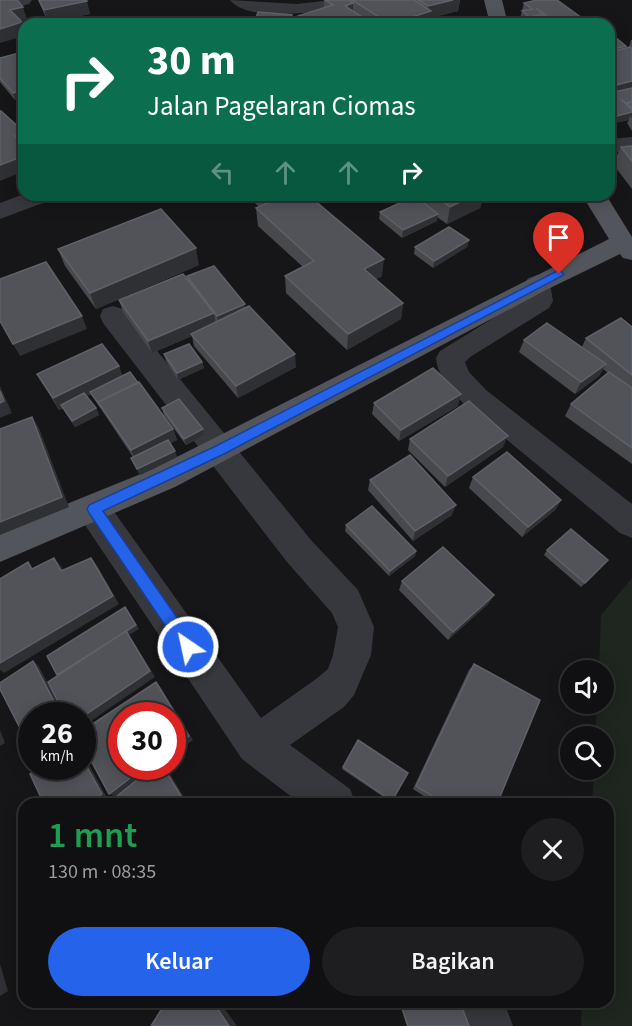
<!DOCTYPE html>
<html lang="id">
<meta charset="utf-8">
<style>
:root{--surface:#101012;--page:#1e1e20;--text:#f1f3f6;--muted:#9c9d9f;--line:#303032;--accent:#2563eb}
body{margin:0;font-family:"Source Sans 3",sans-serif;background:var(--page);color:var(--text);height:100vh;display:flex;flex-direction:column;font-size:22px;white-space:nowrap}
*{box-sizing:border-box;margin:0}
p{font-size:20px;color:var(--muted)}
.icon{flex:none;width:33px;height:33px;fill:none;stroke:currentColor;stroke-width:2;stroke-linecap:round;stroke-linejoin:round}
.map{position:relative;flex:1;overflow:hidden}
.panel{position:absolute;left:18px;top:798px;width:596px;height:210px;display:flex;flex-direction:column;background:var(--surface);border-radius:18px;box-shadow:0 3px 15px #0003,0 0 0 2px var(--line)}
.panel>*{flex:none}
.top-card{position:absolute;left:18px;top:18px;width:597px;height:183px;border-radius:18px;box-shadow:0 3px 15px #0003,0 0 0 2px var(--line);background:#0b6e4f;color:#fff;overflow:hidden}
.controls{position:absolute;left:560px;top:660px;display:grid;gap:12px}
.controls a{display:grid;place-items:center;width:54px;height:54px;border-radius:50%;background:var(--surface);box-shadow:0 3px 15px #0003,0 0 0 2px var(--line);font-size:30px}
.speed{position:absolute;left:18px;top:702px;display:flex;gap:12px;font-size:30px;font-weight:700;text-align:center}
.speed>*{display:grid;place-content:center;width:78px;height:78px;border-radius:50%;background:var(--surface);box-shadow:0 3px 15px #0003,0 0 0 2px var(--line);line-height:1}
.speed small{font-size:15px;font-weight:400}
.speed .limit{border:9px solid #d22;background:#fff;color:#111}
.pin{position:absolute;display:grid;place-items:center;width:51px;height:51px;color:#fff;margin:-62px -26px;border-radius:50% 50% 50% 0;rotate:-45deg;box-shadow:0 0 6px #0007}
.pin .icon{rotate:45deg}
.me{position:absolute;width:66px;margin:-33px;rotate:326deg;stroke-linejoin:round;filter:drop-shadow(0 0 4px #0008)}
.turn{display:flex;align-items:center;gap:21px;height:126px;padding:0 30px;font-size:27px}
.turn .icon{width:78px;height:78px;stroke-width:2.5}
.turn b{display:block;font-size:42px;line-height:51px}
.lanes{display:flex;align-items:center;height:57px;padding:0 30px;background:#0003;justify-content:center;gap:30px;direction:ltr}
.lanes .off{opacity:.35}
.round{display:grid;place-items:center;flex:none;width:63px;height:63px;border-radius:32px;background:var(--page)}
.headline{display:flex;align-items:center;justify-content:space-between;height:102px;padding:0 30px}
h1{font-size:36px;font-weight:600;line-height:45px;color:#1e9e55}
.action{display:flex;gap:12px;margin-top:auto;padding:12px 30px}
.action a{flex:1;height:69px;border-radius:36px;background:var(--accent);color:#fff;font-size:24px;font-weight:600;line-height:69px;text-align:center}
.action a+a{background:var(--page);color:var(--text)}
.map>svg:first-child{display:block}
.green{fill:#1e261f}
.lines{fill:none;stroke-linecap:round;stroke-linejoin:round}
.minor{fill:#37383d;fill-rule:evenodd}
.major{fill:#53555c;fill-rule:evenodd}
.wall{fill:#47494d}
.shaded-wall{fill:#2f3033}
.building{fill:#525359;stroke:#5f6168;stroke-width:1.5}
.route{fill:#2563eb;stroke:#184099;stroke-width:1.5}
</style>
<div class="map">
<svg width="632" height="1026" viewBox="0 0 632 1026">
<rect width="100%" height="100%" fill="#161618"/>
<path class="green" d="M632,578V1026H581L582,1002H608V804H592L594,770H603V736H595L597,704H603V670H599L601,615Z"/>
<g class="lines">
<path class="minor" d="M5,0H32L29,4L0,12V1Z
M230,0L297,4L332,0H365L362,4C335,10 249,25 230,0Z
M497,15L503,16L506,20L503,24H469L472,20Z
M632,137V151L609,153V139Z
M24,194L55,195L51,200L0,219V203Z
M537,275L546,278L550,284L553,301L549,308L470,357L465,362L469,372L486,390L632,504V538L620,533L466,406C453,392 438,378 436,358L440,351L526,298L524,284L528,278Z
M113,306L123,309L311,540L358,590L374,627L371,655L354,695L344,707L290,745L350,789L356,804H301L242,759L81,519L77,509L81,499L93,495L105,499L261,718L316,679L328,669L333,655L338,627L332,613L287,562L103,323L100,316L103,309Z
M456,1002H504L513,1026H465Z"/>
<path class="major" d="M484,0H502L508,24H490Z
M582,195H606L632,237V260L623,258L620,254L546,290L175,487L0,562V531L153,469L609,239Z"/>
</g>
<path class="wall" d="M38,0H86L90,14L48,22Z
M324,0H460L458,11L430,18L429,24H251L255,23V20L293,22L292,23L299,22L298,16L324,8Z
M524,3L582,18L580,23L590,24H521L522,19L520,18L522,11H524L522,10Z
M631,40H632V131L627,123L629,120L609,124L626,48L629,47Z
M0,58H24V107L21,103L19,99L15,100L0,82Z
M632,146V189L613,164L621,147Z
M247,195H308L382,276L376,279L403,303L401,319L347,350L286,293L285,276L303,267L258,226L256,208L259,207Z
M408,195H484L480,208L447,224L437,217V221L402,238L379,219L380,212L411,198Z
M469,240L467,247L433,268L414,254L415,247Z
M58,249L199,265L96,309L65,266Z
M187,276L245,304V308L296,367L238,398L194,346L192,336L152,353L123,312L119,300L188,280Z
M632,327V464L565,416L571,404L608,373L603,369L599,376L575,394L519,352L524,340L582,347L586,338Z
M164,354L202,362L204,368L178,380L166,361Z
M119,366L122,376L138,383L173,429L177,440L170,443L177,457L140,475L131,458L133,457L91,394L87,396L96,408L99,415L75,427L63,408L59,410L37,374Z
M374,403L458,406L399,441L372,414Z
M162,408L204,435L186,445L164,415Z
M410,439L503,447L445,487L408,450Z
M473,477L561,500L555,510L522,537L469,488Z
M370,480L452,515L413,541L368,490Z
M346,525L416,551L415,556L389,576L345,531Z
M547,550L608,560L581,587L544,555Z
M402,581L494,595L488,604L448,640L399,590Z
M474,664L497,804H436L413,789L469,670Z
M343,767L392,801L391,802L342,769Z
M399,1002H460L469,1026H407Z"/>
<path class="shaded-wall" d="M452,0H460L458,11L430,18V24H392L427,12L428,6Z
M87,1L90,14L48,22L44,10Z
M353,3V16L345,6Z
M23,7L27,19L15,23L10,10Z
M582,18L580,24H553Z
M22,22L24,29V36L0,43V29Z
M626,46L621,59L609,62V50Z
M632,81V93L609,99V87Z
M24,90V98L18,96L19,99L15,100L13,93Z
M632,112V118L630,116L629,120L609,124V118Z
M24,132V147L14,135Z
M24,156V171L0,181V165Z
M279,195H305L266,214L265,201Z
M475,195H484L480,208L447,224L450,207Z
M438,214L437,221L402,238L403,230Z
M469,240L467,247L433,268L434,261Z
M196,248L199,265L96,309L90,293Z
M384,259L382,276L363,286L364,269Z
M403,303L401,319L347,350L348,334Z
M245,304L246,311L218,322L217,316Z
M214,313L216,325L191,334L192,336L152,353L148,341Z
M82,316L87,329L20,356L13,344Z
M295,354L296,367L238,398L236,386Z
M202,362L204,368L178,380L177,373Z
M606,364L599,376L575,394L581,382Z
M119,366L123,378L90,392L91,394L59,410L53,398Z
M0,386L12,413L0,418Z
M461,394L458,406L399,441L401,430Z
M96,408L99,415L75,427L72,421Z
M32,417L39,428L69,507L0,535V522Z
M173,429L177,440L136,461L131,450Z
M203,429L204,435L186,445L184,439Z
M508,436L503,447L445,487L448,476Z
M175,451L177,457L140,475L137,469Z
M561,500L555,510L522,537L528,527Z
M456,505L452,515L413,541L415,531Z
M416,551L415,556L389,576L390,571Z
M54,558L61,566L69,580L61,571Z
M91,558L98,567L119,604L4,673L0,670V663Z
M494,595L488,604L448,640L453,632Z
M125,607L139,629L129,635L155,677L82,727V717Z
M33,661L38,665L63,712L57,716H48Z
M156,682L161,688L193,740L172,755V748Z
M32,726V732L27,735L22,732Z
M0,730L5,743L0,746Z
M82,752L106,796L94,804H88Z
M146,766H157L116,797L109,794Z
M163,766H165L184,797L175,804H171Z
M0,964L8,991L0,996Z
M213,1002H220L237,1026H229Z"/>
<path class="building" d="M0,0H17L23,7L10,10L22,22L0,29Z
M39,0H86L87,1L44,10Z
M325,0H349L353,3L345,6L368,21L360,24H310L298,16L333,5Z
M352,0H414L431,11L390,24Z
M418,0H453L428,6Z
M537,0H557L582,18L553,24H547L537,17L546,15L536,8L543,14L534,16L542,24H528L522,18L529,17L522,11L532,9L524,3Z
M258,12L292,15L289,22L255,20Z
M259,22L262,24H251Z
M297,22L301,24H290Z
M588,22L590,24H577Z
M609,32L626,46L609,50Z
M630,47L632,49V81L609,87V52Z
M19,53L24,58V90L13,93L0,78V58Z
M632,88V101L626,103L621,99L632,110V112L609,118V93Z
M24,94V103L18,96Z
M632,102V108L627,104Z
M0,111H1L24,132L14,135L24,145V156L0,165Z
M632,146V161L621,147Z
M259,195H279L265,201Z
M287,195H308L384,259L364,269L403,303L348,334L285,276L314,261L256,208Z
M434,195H475L450,207Z
M415,196L438,214L403,230L380,212Z
M161,209L196,248L90,293L58,249Z
M449,227L469,240L434,261L415,247Z
M46,262L82,316L13,344L0,321V279Z
M214,266L245,304L217,316L187,276Z
M183,274L214,313L148,341L119,300Z
M249,306L295,354L236,386L191,334Z
M621,318L632,327V375L586,338Z
M547,323L606,364L581,382L524,340Z
M102,344L119,366L53,398L37,374Z
M189,344L202,362L177,373L164,354Z
M433,368L461,394L401,430L374,403Z
M130,372L138,383L98,402L101,407L90,392Z
M609,372L632,388V448L571,404Z
M139,382L173,429L131,450L98,402Z
M0,391L4,401L0,403Z
M84,393L96,408L72,421L61,405Z
M179,399L203,429L184,439L162,408Z
M469,401L508,436L448,476L410,439Z
M32,417L62,497L0,522V429Z
M168,440L175,451L137,469L131,458Z
M507,452L561,500L528,527L473,477Z
M410,455L456,505L415,531L370,480Z
M372,506L416,551L390,571L346,525Z
M571,529L608,560L585,583L547,550Z
M443,547L494,595L453,632L402,581Z
M54,558L61,571L91,558L113,596L0,663V579L28,562L32,569Z
M125,607L136,625L57,675L47,656Z
M126,631L150,671L82,717V716H65L48,682Z
M33,661L58,709L48,716H32V726L22,732L0,689V683Z
M474,664L540,700L497,804H445L416,786Z
M156,682L189,736L172,748V716H122V766H146L109,794L82,744V731Z
M358,740L408,773L392,801L343,767Z
M82,758L102,794L88,804H44L30,774L41,766H82Z
M154,766H163L181,796L171,804H119L116,797Z
M166,1002H213L229,1026H151Z
M400,1002H460L469,1026H408Z"/>
<path class="route" d="M559,270L564,274L562,276L224,454L103,511L194,642L196,647L194,652L188,654L183,652L89,513L87,509L89,505L214,447Z"/>
</svg>
<div class="controls">
<a><svg class="icon" aria-label="sound" viewBox="0 0 24 24"><path d="M4 9h4l5-4v14l-5-4H4zM17 9q2 3 0 6"/></svg></a>
<a><svg class="icon" aria-label="search" viewBox="0 0 24 24"><circle cx="10" cy="10" r="6"/><path d="M15 15l6 6"/></svg></a>
</div>
<div class="speed"><div>26<small>km/h</small></div><div class="limit">30</div></div>
<div class="pin" style="left:559px;top:274px;background:#d93025"><svg class="icon" aria-label="arrive" viewBox="0 0 24 24"><path d="M6 21V4h12l-3 4 3 4H6"/></svg></div>
<svg class="me" style="left:188px;top:647px" viewBox="-20 -20 40 40"><circle r="17" fill="#2563eb" stroke="#fff" stroke-width="3"/><path d="M0-11L8 9 0 5-8 9z" fill="#fff"/></svg>
<div class="top-card">
<div class="turn"><svg class="icon" aria-label="right" viewBox="0 0 24 24"><path d="M7 20v-9h11M14 6l5 5-5 5"/></svg><div><b>30 m</b>Jalan Pagelaran Ciomas</div></div>
<div class="lanes"><svg class="icon off" aria-label="left" viewBox="0 0 24 24"><path d="M17 20v-9H6M10 6l-5 5 5 5"/></svg><svg class="icon off" aria-label="ahead" viewBox="0 0 24 24"><path d="M12 20V5M6 11l6-6 6 6"/></svg><svg class="icon off" aria-label="ahead" viewBox="0 0 24 24"><path d="M12 20V5M6 11l6-6 6 6"/></svg><svg class="icon" aria-label="right" viewBox="0 0 24 24"><path d="M7 20v-9h11M14 6l5 5-5 5"/></svg></div>
</div>
<section class="panel">
<div class="headline"><div><h1>1 mnt</h1><p>130 m · 08:35</p></div><a class="round"><svg class="icon" aria-label="close" viewBox="0 0 24 24"><path d="M6 6l12 12M18 6L6 18"/></svg></a></div>
<div class="action"><a>Keluar</a><a>Bagikan</a></div>
</section>
</div>
